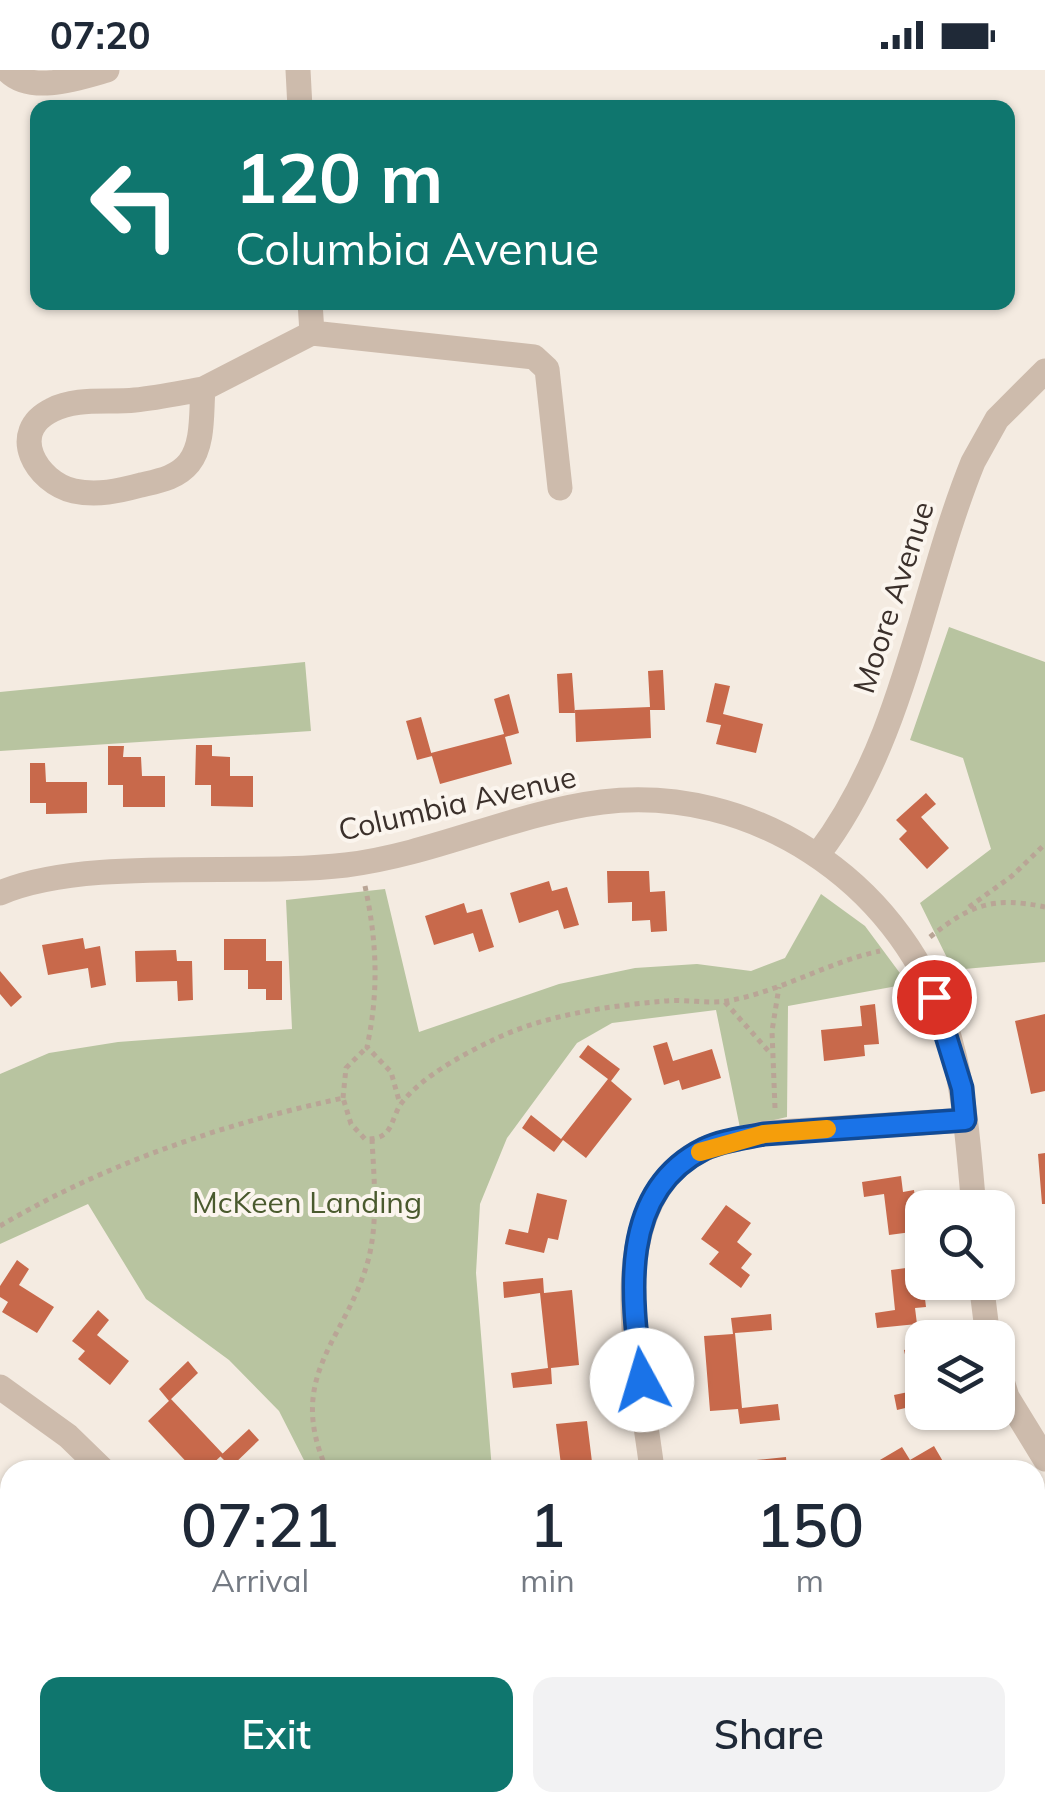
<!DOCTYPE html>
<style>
:root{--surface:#fff;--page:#f2f2f3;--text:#1f2937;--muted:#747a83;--accent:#0f766e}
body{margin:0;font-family:Mulish,sans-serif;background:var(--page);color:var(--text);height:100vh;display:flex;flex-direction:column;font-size:38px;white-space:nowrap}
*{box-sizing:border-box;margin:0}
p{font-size:32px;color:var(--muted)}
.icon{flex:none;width:55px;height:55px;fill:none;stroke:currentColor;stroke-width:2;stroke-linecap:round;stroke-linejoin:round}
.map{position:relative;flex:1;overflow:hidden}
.drawer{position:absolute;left:0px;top:1390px;width:1045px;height:352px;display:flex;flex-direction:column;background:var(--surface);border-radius:30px 30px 0 0;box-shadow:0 2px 8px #0004}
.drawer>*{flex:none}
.top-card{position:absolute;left:30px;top:30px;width:985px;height:210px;border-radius:20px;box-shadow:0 2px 8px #0004;background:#0f766e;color:#fff;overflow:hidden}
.fabs{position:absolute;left:905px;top:1120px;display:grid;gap:20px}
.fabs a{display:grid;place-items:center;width:110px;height:110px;border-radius:20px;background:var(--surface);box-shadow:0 2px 8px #0004;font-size:50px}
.pin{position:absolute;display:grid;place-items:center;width:85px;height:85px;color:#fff;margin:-42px;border:5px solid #fff;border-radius:50%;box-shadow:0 2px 10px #0007}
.me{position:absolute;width:110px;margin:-55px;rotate:354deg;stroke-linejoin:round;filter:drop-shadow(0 0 8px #0008)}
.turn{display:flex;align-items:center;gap:35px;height:210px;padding:0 40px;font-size:45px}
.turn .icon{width:130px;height:130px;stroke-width:2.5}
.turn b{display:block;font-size:70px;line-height:85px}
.eta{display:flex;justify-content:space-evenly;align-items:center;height:170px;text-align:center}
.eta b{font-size:60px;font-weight:600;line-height:70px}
.cta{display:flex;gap:20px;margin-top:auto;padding:20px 40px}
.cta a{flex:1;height:115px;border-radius:20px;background:var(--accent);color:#fff;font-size:40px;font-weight:600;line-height:115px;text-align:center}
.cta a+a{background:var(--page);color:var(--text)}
.status{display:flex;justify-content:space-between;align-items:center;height:70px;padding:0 50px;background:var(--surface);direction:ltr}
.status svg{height:28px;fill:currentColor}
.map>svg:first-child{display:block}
.green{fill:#b8c4a0}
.building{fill:#c8694b}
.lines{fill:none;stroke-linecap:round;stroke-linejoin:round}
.path{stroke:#b9a596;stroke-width:5;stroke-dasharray:5 5;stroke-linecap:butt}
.street{stroke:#cdbbac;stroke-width:25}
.route-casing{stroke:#114b97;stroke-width:25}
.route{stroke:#1a73e8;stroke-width:18}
.slow{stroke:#f59e0b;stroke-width:18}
.labels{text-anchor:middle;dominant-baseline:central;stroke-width:8;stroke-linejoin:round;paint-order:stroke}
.street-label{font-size:30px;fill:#3b302b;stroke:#fbf5ee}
.park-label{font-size:30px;fill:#4a5a2e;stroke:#fbf5ee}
</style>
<div class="status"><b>07:20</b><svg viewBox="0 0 49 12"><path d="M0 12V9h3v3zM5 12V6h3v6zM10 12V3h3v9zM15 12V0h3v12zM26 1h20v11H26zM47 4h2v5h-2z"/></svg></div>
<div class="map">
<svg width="1045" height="1742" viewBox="0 0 1045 1742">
<rect width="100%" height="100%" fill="#f4ebe1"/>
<path class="green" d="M949,557L1045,592V892L953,900L920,833L991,779L963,688L910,670Z
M305,592L311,661L0,681V622Z
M385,819L419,962L559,914L635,898L697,894L751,901L785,888L821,824L865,856L908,914L788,936L787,1047L740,1058L716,940L612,953L577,973L507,1068L480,1134L476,1203L492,1400H309L279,1341L229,1290L146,1229L88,1134L0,1174V1004L49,983L118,972L292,959L286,830Z
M10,1661V1732L58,1733V1742H0V1666Z
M377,1732H581L586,1742H376Z"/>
<path class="building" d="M663,600L665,640H650L651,668L576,672L575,640L650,637L648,601Z
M572,603L575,643H559L557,604Z
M715,613L730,616L723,644L763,654L756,683L716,674L721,655L706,652Z
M509,624L519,663L505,667L512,694L440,714L431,683L504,664L494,629Z
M421,647L432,686L417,690L406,651Z
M196,675H212V686L230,687V706H253V737L211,736V715H195Z
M108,676H124L123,687H141L142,706H165V737H123V715H108Z
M30,693H45L46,712H87V743L46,744V733H30Z
M926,723L936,734L921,747L949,778L927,799L899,769L907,761L896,750Z
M607,801H649L650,822L665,821L667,861L651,862L650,850L632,851V832L608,833Z
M549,811L552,821L567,817L579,855L564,859L558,840L519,853L510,823Z
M464,833L467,843L482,839L494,877L479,882L473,863L434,875L425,846Z
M83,868L85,879L100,876L106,915L91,918L88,898L48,905L42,875Z
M224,869H266V891H282V930H266V919H248V900H224Z
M176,880L177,891H192L193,930L178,931L177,911L136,912L135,881Z
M0,901L22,927L11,937L0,924Z
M875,934L879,974L864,975L865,986L824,991L821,960L862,956L860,936Z
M1045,944V1021L1031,1024L1015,951Z
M667,972L673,991L712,979L721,1008L682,1020L679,1010L664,1015L653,976Z
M588,975L620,999L611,1011L632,1029L586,1088L563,1070L554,1082L522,1058L531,1045L561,1069L608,1009L579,987Z
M1045,1083V1134H1042L1038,1084Z
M901,1106L903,1122L914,1120L919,1161L889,1165L884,1124L864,1127L862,1112Z
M537,1123L567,1130L558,1170L548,1168L544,1183L505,1174L509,1159L528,1163Z
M726,1135L751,1153L737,1172L752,1184L741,1198L750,1205L741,1218L709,1194L719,1182L701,1169Z
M17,1190L29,1199L19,1215L54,1237L37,1263L2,1242L8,1232L0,1227V1216Z
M921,1196L926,1237L915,1238L917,1254L877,1258L875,1243L895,1240L891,1200Z
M543,1208L544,1223L572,1220L579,1295L551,1298L552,1314L513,1318L511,1303L548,1298L540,1223L504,1228L503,1212Z
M98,1240L109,1250L97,1265L129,1291L110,1315L78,1289L85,1281L72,1271Z
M771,1244L772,1260L735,1263L742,1338L778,1334L780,1350L740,1354L738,1339L710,1341L704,1266L733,1264L731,1248Z
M922,1276V1334L897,1340L894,1325L913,1321L904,1280Z
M188,1291L198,1303L169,1331L159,1319Z
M171,1329L223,1384L206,1400H194L148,1351Z
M587,1351L592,1392L581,1393V1400H541L561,1395L556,1354Z
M249,1359L259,1370L231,1397L220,1386Z
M934,1376L948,1400H912L907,1392L893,1400L868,1397L902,1377L910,1390Z
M786,1387L787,1400H747L746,1391Z
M1035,1481L1045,1490V1534L1035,1524Z
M10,1562V1595L0,1598V1565Z
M1045,1720V1742H968L956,1737L958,1732H1028L1038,1737Z
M316,1732H356L355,1742H315Z
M634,1732H658L664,1742H640Z"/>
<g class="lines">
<path class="path" d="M365,816C377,872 379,921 367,977L391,1002L400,1034
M969,837L1012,806L1045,774
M930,867C970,835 993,826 1045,837
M725,932L771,984
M343,1028L346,998L367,977
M775,1038L772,961L779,917
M0,1156C106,1093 223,1054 343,1028L351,1054L365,1069C396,1070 389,1047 404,1030C425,1005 464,984 493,970C544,945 608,936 665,931C685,929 707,934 727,931C780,922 828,892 880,881
M327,1400C284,1304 348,1269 369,1187C378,1149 374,1108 372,1070
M505,1732L507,1742"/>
<path class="street" d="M7,0C30,25 79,8 107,0
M298,0L300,38
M312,263L534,287L547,299L560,418
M203,319C201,342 204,374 189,393C177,408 158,411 141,415C119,421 97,426 74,421C36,412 7,362 52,340C76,327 109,333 135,330C157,328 180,323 203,319Z
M203,319L312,263L310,232
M819,783C905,670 921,520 973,392L997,349L1045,301
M0,823C86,786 246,807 346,795C434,784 515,743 602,732C752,714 897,811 944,951C965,1011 968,1075 974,1138
M981,1212L988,1268
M998,1298L1007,1327L1045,1389
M0,1317L68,1366L103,1400
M652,1400C641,1305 595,1132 704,1079C723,1071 745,1068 764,1063L965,1050
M0,1507L10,1504
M784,1732L799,1742
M226,1742V1732"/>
</g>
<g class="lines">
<g class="route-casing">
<path id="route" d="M642,1310C632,1231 616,1123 704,1079C722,1070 745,1068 764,1064L965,1050L962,1018L934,927"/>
</g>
<use href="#route" class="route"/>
<path class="slow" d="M700,1082L764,1064L827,1059"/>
</g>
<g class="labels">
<g class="street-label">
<text transform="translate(893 527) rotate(-72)">Moore Avenue</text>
<text transform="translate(457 733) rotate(-13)">Columbia Avenue</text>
</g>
<g class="park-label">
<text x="307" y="1132">McKeen Landing</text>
</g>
</g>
</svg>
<div class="fabs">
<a><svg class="icon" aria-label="search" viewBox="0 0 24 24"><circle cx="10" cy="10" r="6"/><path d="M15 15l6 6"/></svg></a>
<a><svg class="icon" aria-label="layers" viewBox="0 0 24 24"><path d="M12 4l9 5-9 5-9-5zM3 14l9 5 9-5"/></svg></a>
</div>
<div class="pin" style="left:934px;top:927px;background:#d93025"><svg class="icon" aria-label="arrive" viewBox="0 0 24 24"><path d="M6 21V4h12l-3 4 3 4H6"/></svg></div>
<svg class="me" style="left:642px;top:1310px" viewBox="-20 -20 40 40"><circle r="19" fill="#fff"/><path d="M0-13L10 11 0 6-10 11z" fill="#1a73e8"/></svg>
<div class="top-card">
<div class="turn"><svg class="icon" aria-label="left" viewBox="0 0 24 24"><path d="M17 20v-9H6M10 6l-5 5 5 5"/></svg><div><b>120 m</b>Columbia Avenue</div></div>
</div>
<section class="drawer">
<div class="eta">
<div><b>07:21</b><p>Arrival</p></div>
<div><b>1</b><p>min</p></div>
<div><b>150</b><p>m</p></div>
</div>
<div class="cta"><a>Exit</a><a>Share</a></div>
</section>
</div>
